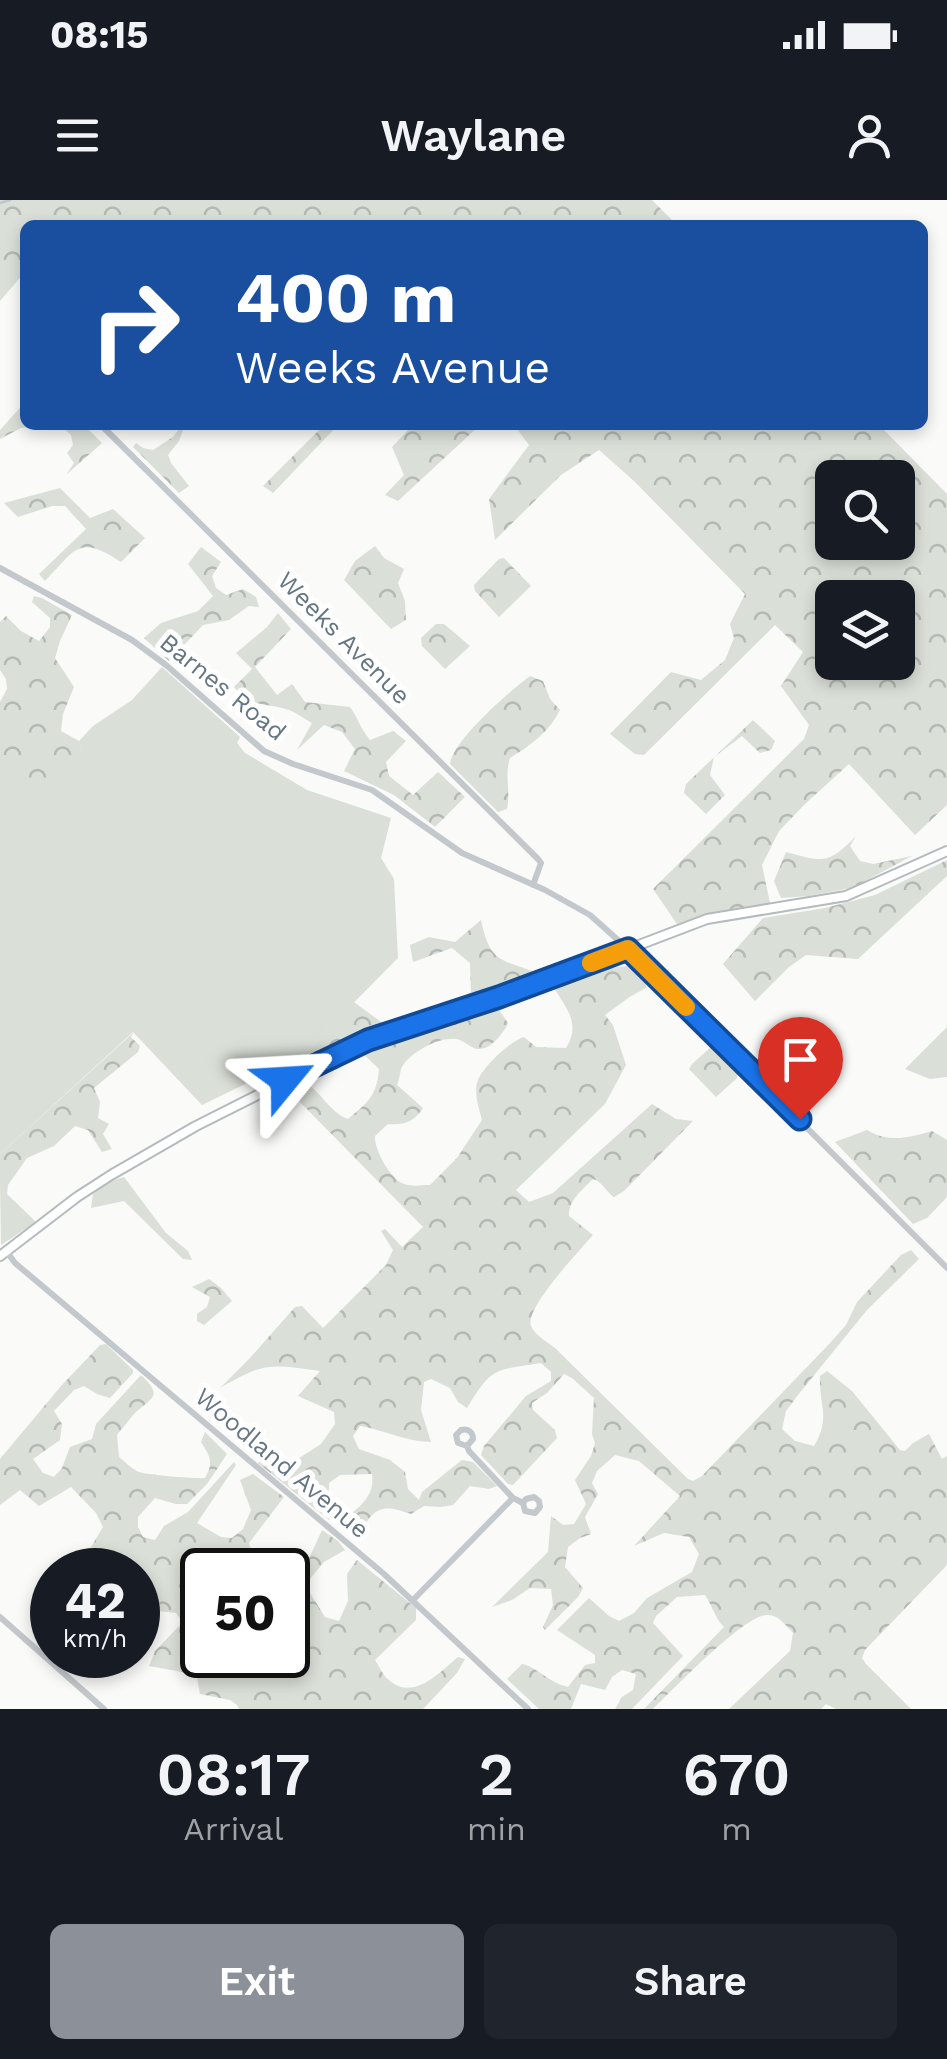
<!DOCTYPE html>
<style>
:root{--surface:#171b24;--page:#20242c;--text:#f1f3f6;--muted:#9ea1a6;--accent:#8c9099}
body{margin:0;font-family:"Work Sans",sans-serif;background:var(--page);color:var(--text);height:100vh;display:flex;flex-direction:column;font-size:38px;white-space:nowrap}
*{box-sizing:border-box;margin:0}
p{font-size:32px;color:var(--muted)}
.icon{flex:none;width:55px;height:55px;fill:none;stroke:currentColor;stroke-width:2;stroke-linecap:round;stroke-linejoin:round}
.map{position:relative;height:1509px;overflow:hidden}
.drawer{display:flex;flex-direction:column;background:var(--surface);flex:1}
.drawer>*{flex:none}
.banner{position:absolute;left:20px;top:20px;width:908px;height:210px;border-radius:15px;box-shadow:0 5px 15px #0003;background:#1a4fa0;color:#fff;overflow:hidden}
.tools{position:absolute;left:815px;top:260px;display:grid;gap:20px}
.tools a{display:grid;place-items:center;width:100px;height:100px;border-radius:15px;background:var(--surface);box-shadow:0 5px 15px #0003;font-size:50px}
.speed{position:absolute;left:30px;top:1348px;display:flex;gap:20px;font-size:50px;font-weight:700;text-align:center}
.speed>*{display:grid;place-content:center;width:130px;height:130px;border-radius:50%;background:var(--surface);box-shadow:0 5px 15px #0003;line-height:1}
.speed small{font-size:25px;font-weight:400}
.speed .limit{border:5px solid #111;border-radius:15px;background:#fff;color:#111}
.pin{position:absolute;display:grid;place-items:center;width:85px;height:85px;color:#fff;margin:-102px -42px;border-radius:50% 50% 50% 0;rotate:-45deg;box-shadow:0 0 10px #0007}
.pin .icon{rotate:45deg}
.me{position:absolute;width:110px;margin:-55px;rotate:63deg;stroke-linejoin:round;filter:drop-shadow(0 0 8px #0008)}
.turn{display:flex;align-items:center;gap:35px;height:210px;padding:0 50px;font-size:45px}
.turn .icon{width:130px;height:130px;stroke-width:2.5}
.turn b{display:block;font-size:70px;line-height:85px}
.eta{display:flex;justify-content:space-evenly;align-items:center;height:170px;text-align:center}
.eta b{font-size:60px;font-weight:600;line-height:70px}
.button{display:flex;gap:20px;margin-top:auto;padding:20px 50px}
.button a{flex:1;height:115px;border-radius:15px;background:var(--accent);color:#fff;font-size:40px;font-weight:600;line-height:115px;text-align:center}
.button a+a{background:var(--page);color:var(--text)}
.status{display:flex;justify-content:space-between;align-items:center;height:70px;padding:0 50px;background:var(--surface);direction:ltr}
.status svg{height:28px;fill:currentColor}
header{display:flex;justify-content:space-between;align-items:center;height:130px;padding:0 50px;background:var(--surface);font-size:45px;font-weight:600}
.map>svg:first-child{display:block}
.grass{fill:#dadfd7}
.forest{fill:url(#forest-crowns);fill-rule:evenodd}
.lines{fill:none;stroke-linecap:round;stroke-linejoin:round}
.stream{stroke:#bbc7cb;stroke-width:2.5}
.major-casing{stroke:#b5babe;stroke-width:12}
.minor{stroke:#c3c8cc;stroke-width:6}
.major{stroke:#fff;stroke-width:8}
.route-casing{stroke:#114b97;stroke-width:25}
.route{stroke:#1a73e8;stroke-width:18}
.slow{stroke:#f59e0b;stroke-width:18}
.labels{text-anchor:middle;dominant-baseline:central;stroke-width:10;stroke-linejoin:round;paint-order:stroke}
.street-label{font-size:25px;fill:#657683;stroke:#fff}
</style>
<div class="status"><b>08:15</b><svg viewBox="0 0 49 12"><path d="M0 12V9h3v3zM5 12V6h3v6zM10 12V3h3v9zM15 12V0h3v12zM26 1h20v11H26zM47 4h2v5h-2z"/></svg></div>
<header><svg class="icon" aria-label="menu" viewBox="0 0 24 24"><path d="M4 6h16M4 12h16M4 18h16"/></svg>Waylane<svg class="icon" aria-label="person" viewBox="0 0 24 24"><circle cx="12" cy="8" r="4"/><path d="M4 21q1-7 8-7t8 7"/></svg></header>
<div class="map">
<svg width="947" height="1509" viewBox="0 0 947 1509">
<defs>
<pattern id="forest-crowns" width="20" height="18" patternUnits="userSpaceOnUse" patternTransform="scale(2.5)"><rect width="20" height="18" fill="#dadfd7"/><path d="M2 6a3 3 0 1 1 6 0M12 15a3 3 0 1 1 6 0" fill="none" stroke="#b4b9b4"/></pattern>
</defs>
<rect width="100%" height="100%" fill="#fafaf8"/>
<path class="grass" d="M162,467L240,537L237,543L245,553L307,590L391,618L381,658L394,679L398,758L299,858L202,905L133,832L0,954V587L6,583L34,586L82,552L79,541L93,526L132,500Z
M947,827V877L930,879L905,869Z
M124,977L166,1033L188,1051L192,1060L183,1059L124,1001L91,1008L93,994L111,981Z
M0,980L8,985L7,994L36,1022L1,1045Z"/>
<path class="forest" d="M0,0H652L677,25H25V72L0,101Z
M25,202V225H51L21,228L0,239V230Z
M68,225H84L102,243L66,275L74,263L67,253L73,245L71,235L64,229Z
M182,225H185L179,241L168,255L171,263L189,286L179,293L133,247L136,243L143,248L153,250L173,237Z
M324,225H338L273,293L263,286Z
M413,225H480L398,301L385,295L404,275L392,247Z
M514,225H879L947,294V605L915,635L849,564L805,604L779,631L762,665L770,703L677,724L653,689L804,539L809,525L781,486L803,452L775,425L644,555L635,554L610,534L671,472L701,480L725,460L734,438L730,424L745,394L634,281L599,250L561,275L495,340L489,299L529,245ZM832,278H898V342H832ZM832,398H898V462H832Z
M60,288L90,318L113,309L145,338L121,362C78,334 76,349 45,381L39,374L86,329L65,306H52L18,317L4,303Z
M375,346L384,358L404,369L398,383L405,401L406,420L391,429L344,380L355,361Z
M201,347L221,362L212,376L216,388L226,395L243,389L256,397L259,407L249,406L229,420L203,425L169,461L144,438L161,423L198,411L213,396L188,364Z
M504,358L531,386L499,417L475,391L474,385L499,359Z
M34,396L42,398L72,415L60,441L55,458L74,487L63,514L61,531L79,541L82,552C68,566 55,584 34,586C21,587 12,581 0,587V502L7,489L6,479L0,470V422L6,416L21,431L39,441L50,427V418L32,402Z
M278,413L291,429L255,467L277,495L292,484L305,502L350,507C358,518 360,528 370,540L393,531L406,541L386,562L389,576L413,595L438,572L465,597L435,627L394,595L344,571L355,549L342,532L324,525L297,550L312,523C305,519 297,513 289,510C266,502 253,509 234,487L252,469L236,453L267,427Z
M436,424H444L470,446L445,469L422,446L421,438Z
M530,476L543,481L550,499L560,510C550,531 530,546 510,558C504,578 511,588 507,609L498,612L450,564C453,540 510,491 530,476Z
M753,520L775,541L771,550L760,553L742,536L714,557L710,575L725,595L706,614L684,593L686,584Z
M856,636L850,646L860,661L873,664L912,656L852,688L809,696L781,698L774,681L786,652C823,662 828,665 856,636Z
M947,660V676L858,759L806,755L789,767L755,801L723,764L763,718L825,708L875,695Z
M481,720C491,770 507,757 544,777L471,793L470,763L452,748L413,762L410,745L429,737L455,742Z
M628,766L646,781V788L631,796L605,815L613,825L626,865L605,904L516,990L529,1002L553,993L652,904L676,919L693,921L624,991L614,997C605,991 603,982 593,979C583,989 568,1001 569,1016L593,1035C580,1050 524,1109 531,1126C535,1135 547,1142 555,1148L688,1279L693,1281L702,1276L831,1142L846,1125L857,1102L901,1055L911,1050L919,1059L867,1110L798,1195L786,1211L782,1229L795,1241L814,1246C831,1217 819,1207 820,1176L827,1171L852,1191L900,1250L905,1251L913,1243L929,1234L942,1259L947,1256V1365L865,1450L862,1458L866,1464L911,1509H836L826,1504L821,1509H729L790,1451L793,1433C786,1426 779,1415 768,1415C746,1413 673,1490 653,1509H644L724,1427C716,1420 712,1405 705,1395L677,1397L656,1416L653,1423L683,1456L632,1509H615L622,1497L633,1490L636,1474L622,1470L612,1477L605,1490L581,1484L571,1509H539L507,1479L522,1464C536,1466 549,1483 568,1487L585,1465L595,1463V1455L557,1430L589,1398L609,1416L619,1421L634,1413L647,1398L692,1372L699,1354L689,1337L664,1333L634,1346L680,1296L639,1261L615,1255L597,1271L592,1283L598,1294L585,1317L591,1334L580,1338L568,1347L565,1367L583,1388L578,1397L545,1430L543,1427L553,1405L551,1389L530,1388L512,1400L492,1407L548,1352L551,1316L563,1325L574,1324L586,1304L575,1280L591,1256L595,1243L592,1234L594,1198L572,1178L564,1174L547,1193L532,1203L533,1210L555,1230L557,1238L513,1285L508,1284L481,1255L484,1246L526,1196L551,1181V1172L541,1163C493,1171 493,1166 467,1208L458,1202L450,1188L431,1179L424,1182L421,1210L431,1242C407,1242 384,1230 360,1226L353,1236L359,1249L390,1260L405,1272L408,1289L419,1300L422,1292L462,1260L473,1262L497,1286L489,1289L470,1286L453,1305L441,1307L424,1306L411,1314C377,1301 372,1311 356,1340L337,1325C354,1311 376,1299 372,1274L340,1275L329,1283V1295L339,1311L329,1320L258,1263L267,1254H276L290,1264L321,1244L335,1224L334,1212L298,1196L320,1171C270,1164 264,1162 220,1188L250,1158L295,1107L302,1106L323,1128L386,1065L393,1050L381,1031L385,1029L402,1047L423,1027L290,892L291,887L303,881C321,891 329,912 348,919C368,903 377,895 379,869L360,851L493,805L497,807L508,823C504,833 490,850 479,849C471,849 465,841 457,839C439,836 408,853 401,869C401,870 398,884 397,885L423,908C414,922 405,925 388,924L375,936C374,949 390,979 404,984C412,987 422,985 430,985L457,958L482,920C479,907 473,893 478,880C483,867 510,841 524,837L536,847L566,848C581,824 567,809 554,788L585,771Z
M354,802L385,825L386,829L337,848L295,872L288,871L285,866L299,858Z
M134,832L131,837L140,846L138,852L94,888L100,902L98,918L109,924L103,934L112,949L102,952L88,930L75,926L54,946L27,958L8,985L0,987V954Z
M711,847L738,873L737,878L716,897L689,869L692,864Z
M867,930C889,943 908,938 932,931L947,940V997L927,1018L913,1024L835,942Z
M209,1079L221,1088L232,1101L204,1125L197,1121V1114L207,1107L210,1097L192,1087Z
M106,1144L133,1170V1173L110,1198L97,1194L84,1186L74,1190L54,1211L62,1224L60,1240L33,1259L43,1273L54,1277L62,1268L70,1247L92,1239L96,1224L141,1175C164,1197 152,1197 134,1214C128,1221 123,1228 117,1235L119,1257C125,1262 132,1269 139,1272C146,1275 197,1279 205,1278C214,1262 210,1256 201,1242L205,1232L227,1254L207,1284L187,1304H176L155,1298L138,1317V1327L143,1337L155,1340L164,1326L188,1312L234,1262L236,1265L197,1323L221,1337L232,1338L243,1329L251,1310L240,1280L253,1274L284,1297L249,1343L252,1353L251,1370H202V1455H288V1392L306,1365L322,1330L338,1341L345,1350L324,1362L305,1385L325,1417L339,1421L348,1401L347,1374L357,1360L416,1408V1420L375,1460C379,1466 383,1476 389,1480C413,1502 440,1472 458,1457L465,1459L457,1473L423,1509H239L237,1505L230,1500L200,1494L197,1478L182,1472L149,1466L155,1451L183,1422L176,1413L150,1410L138,1413V1370H87L85,1357L103,1327L96,1313L71,1287L39,1306L20,1290L0,1305V1259L61,1186L100,1145Z"/>
<g class="lines">
<path class="stream" d="M0,3L10,0"/>
<g class="major-casing">
<path id="major" d="M0,1056L77,997L111,975L196,926L355,846L534,785L707,719L846,696L947,651"/>
</g>
<path class="minor" d="M25,169V171
M101,225L538,659L541,663L533,685
M0,368L132,440L166,465L264,551L293,564L372,590L462,653L545,690L590,715L628,749L947,1068
M7,1052L15,1063L384,1374L528,1509
M467,1246L473,1239C473,1232 468,1228 461,1230L456,1235L458,1243L467,1246L469,1251L513,1298L523,1303L525,1311L535,1313L540,1307L539,1301L534,1297L526,1299L523,1303
M413,1400L513,1298
M0,1417L104,1509"/>
<use href="#major" class="major"/>
</g>
<g class="lines">
<g class="route-casing">
<path id="route" d="M285,880L368,840L499,797L628,749L800,919"/>
</g>
<use href="#route" class="route"/>
<path class="slow" d="M591,763L628,749L686,807"/>
</g>
<g class="labels">
<g class="street-label">
<text transform="translate(344 438) rotate(45)">Weeks Avenue</text>
<text transform="translate(223 487) rotate(39)">Barnes Road</text>
<text transform="translate(282 1263) rotate(40)">Woodland Avenue</text>
</g>
</g>
</svg>
<div class="tools">
<a><svg class="icon" aria-label="search" viewBox="0 0 24 24"><circle cx="10" cy="10" r="6"/><path d="M15 15l6 6"/></svg></a>
<a><svg class="icon" aria-label="layers" viewBox="0 0 24 24"><path d="M12 4l9 5-9 5-9-5zM3 14l9 5 9-5"/></svg></a>
</div>
<div class="speed"><div>42<small>km/h</small></div><div class="limit">50</div></div>
<div class="pin" style="left:800px;top:919px;background:#d93025"><svg class="icon" aria-label="arrive" viewBox="0 0 24 24"><path d="M6 21V4h12l-3 4 3 4H6"/></svg></div>
<svg class="me" style="left:285px;top:880px" viewBox="-20 -20 40 40"><path d="M0-17L14 15 0 8-14 15z" fill="#1a73e8" stroke="#fff" stroke-width="4"/></svg>
<div class="banner">
<div class="turn"><svg class="icon" aria-label="right" viewBox="0 0 24 24"><path d="M7 20v-9h11M14 6l5 5-5 5"/></svg><div><b>400 m</b>Weeks Avenue</div></div>
</div>
</div>
<section class="drawer">
<div class="eta">
<div><b>08:17</b><p>Arrival</p></div>
<div><b>2</b><p>min</p></div>
<div><b>670</b><p>m</p></div>
</div>
<div class="button"><a>Exit</a><a>Share</a></div>
</section>
